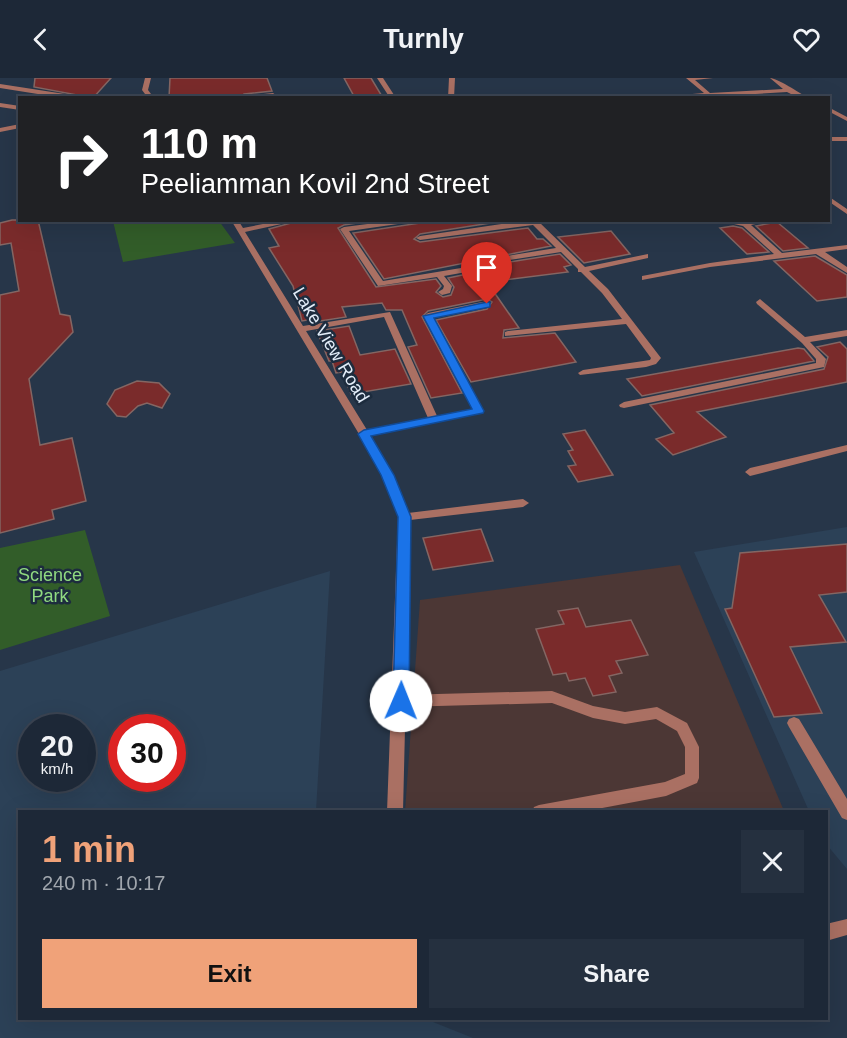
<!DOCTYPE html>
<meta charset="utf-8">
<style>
:root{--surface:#1d2837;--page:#25303f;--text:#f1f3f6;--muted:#a0a6ad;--line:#3b4452;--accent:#f0a279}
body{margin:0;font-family:Helvetica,sans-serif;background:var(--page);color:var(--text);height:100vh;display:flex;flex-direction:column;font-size:22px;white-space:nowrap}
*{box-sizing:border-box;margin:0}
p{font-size:20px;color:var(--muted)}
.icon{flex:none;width:33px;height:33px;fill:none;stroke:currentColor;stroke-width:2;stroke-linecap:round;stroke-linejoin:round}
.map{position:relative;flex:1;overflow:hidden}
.details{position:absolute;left:18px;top:732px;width:810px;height:210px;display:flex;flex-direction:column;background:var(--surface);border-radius:0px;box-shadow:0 6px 24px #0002,0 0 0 2px var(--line)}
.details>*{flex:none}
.banner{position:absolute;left:18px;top:18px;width:812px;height:126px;border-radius:0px;box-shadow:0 6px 24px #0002,0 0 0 2px var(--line);background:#202124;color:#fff;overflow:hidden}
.speed{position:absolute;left:18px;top:636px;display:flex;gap:12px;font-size:30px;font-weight:700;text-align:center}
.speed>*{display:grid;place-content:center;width:78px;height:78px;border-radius:50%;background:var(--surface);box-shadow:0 6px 24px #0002,0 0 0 2px var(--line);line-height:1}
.speed small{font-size:15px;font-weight:400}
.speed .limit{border:9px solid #d22;background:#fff;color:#111}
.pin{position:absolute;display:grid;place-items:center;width:51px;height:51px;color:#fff;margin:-62px -26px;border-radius:50% 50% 50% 0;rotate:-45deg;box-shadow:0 0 6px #0007}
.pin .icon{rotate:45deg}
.me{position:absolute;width:66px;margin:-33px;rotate:1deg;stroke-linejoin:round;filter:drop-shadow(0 0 4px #0008)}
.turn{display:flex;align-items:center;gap:21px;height:126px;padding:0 24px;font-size:27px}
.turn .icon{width:78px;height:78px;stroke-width:2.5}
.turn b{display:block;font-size:42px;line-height:51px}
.round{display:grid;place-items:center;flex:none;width:63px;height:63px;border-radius:0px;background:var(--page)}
.overview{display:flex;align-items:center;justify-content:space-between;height:102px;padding:0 24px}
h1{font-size:36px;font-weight:700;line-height:45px;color:var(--accent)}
.primary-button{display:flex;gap:12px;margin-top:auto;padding:12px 24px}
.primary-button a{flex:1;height:69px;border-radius:0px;background:var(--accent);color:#111;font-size:24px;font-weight:700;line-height:69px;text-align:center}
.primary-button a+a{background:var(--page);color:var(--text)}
header{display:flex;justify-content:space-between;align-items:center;height:78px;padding:0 24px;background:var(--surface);font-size:27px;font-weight:700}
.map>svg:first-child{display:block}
.commercial{fill:#4c3735}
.built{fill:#2c4157;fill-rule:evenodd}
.green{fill:#325d29}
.building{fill:#7a2b2b;stroke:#846663;stroke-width:1.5}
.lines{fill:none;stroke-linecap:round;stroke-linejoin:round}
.lane{fill:#aa7063;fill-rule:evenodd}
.street{fill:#aa7063;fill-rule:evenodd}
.route{fill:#1a73e8;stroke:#114b97;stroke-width:1.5}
.labels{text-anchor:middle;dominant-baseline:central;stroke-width:5;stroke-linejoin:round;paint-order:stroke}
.street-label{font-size:18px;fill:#e3edf9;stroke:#1d2c3e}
.park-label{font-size:18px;fill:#90da81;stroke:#1d2c3e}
</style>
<header><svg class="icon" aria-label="back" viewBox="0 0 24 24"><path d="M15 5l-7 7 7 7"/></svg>Turnly<svg class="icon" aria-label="heart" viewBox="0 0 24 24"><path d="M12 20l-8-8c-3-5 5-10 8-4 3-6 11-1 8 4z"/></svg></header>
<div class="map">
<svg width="847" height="960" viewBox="0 0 847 960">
<rect width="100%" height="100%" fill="#273649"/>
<path class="commercial" d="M680,487L784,733L405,734L420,522Z"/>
<path class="built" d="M847,449V791L827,767L826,734L809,733L694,474Z
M330,493L316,733L20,734V940H423L473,960H0V593ZM32,650H82V700H32ZM122,650H172V700H122Z"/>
<path class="green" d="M113,143H219L235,165L123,184Z
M85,452L110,538L0,572V470Z"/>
<path class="building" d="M35,0H111L93,20L34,9Z
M170,0H267L272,13L244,16L239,20H169Z
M344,0H371L383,20H355Z
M12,142H38L60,236L70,238L73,254L29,301L40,367L72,360L86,423L52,432L54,441L0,455V217L19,213L11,165L0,167V145Z
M302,142H377L344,147L338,150L376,209L436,201L441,208L436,214L443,219L451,217L454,209L448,200L472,195L485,188L560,176L571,187L564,189L568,194L487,204L519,250L504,252L503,260L555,255L576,284L471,304L436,242L487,231L492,224L487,221L428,233L422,239L462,315L431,320L408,269L417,267L402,232H386L382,225L342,229L346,239L314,244L313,241L302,243L293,208L269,170L279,168L269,151Z
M440,142H510L420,156L414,161L420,164L528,150L537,161H543L551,168L384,201L353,155Z
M777,144L808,170L783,173L756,148Z
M733,148L742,150L769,174L747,176L720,150Z
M611,153L630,176L584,185L558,159Z
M815,178L847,197V219L817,223L774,183Z
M349,248L360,277L395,271L411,306L351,316L342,294L336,295L332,283H329L317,253Z
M840,264L847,271V304L697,334L726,359L673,377L656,361L674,355L650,327L824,291L828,279L817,269Z
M798,270L804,271L814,283L642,318L627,301Z
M137,303L159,305L170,316L162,330L147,325L138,328L126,339L117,338L107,326L115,312Z
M585,352L613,397L578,404L568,388L576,387L568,373L573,372L563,356Z
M481,451L493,483L433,492L423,460Z
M847,466V514L819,517L846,564L790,569L822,635L774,639L725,531L732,530L740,475Z
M578,530L586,549L631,542L648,577L616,583L622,595L609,598L616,614L593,618L585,600L569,603L566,595L553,597L536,551L564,546L558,533Z"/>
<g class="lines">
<path class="lane" d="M828,118L847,131V136L828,123Z
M552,613L593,628L625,634L657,629L687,645L699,669V700L697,705L666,718L581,734H532L534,729L539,727L665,704L685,696V669L677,653L656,641L625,646L593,640L552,625L401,629L396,627L394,623L396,619L401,617Z
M794,639L799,641L847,721V742L842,740L789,649L787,645L789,641Z"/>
<path class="street" d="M145,0H151L148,12L154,20H148L142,12Z
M377,0H383L396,20H390Z
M449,0H455L454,20H448Z
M686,0H713L695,2L710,15L783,11L770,0C777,0 800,15 808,20H799L787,14L688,20H646L704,15Z
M0,6L78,18L81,20H63L0,10Z
M273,15L280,20H241L244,18Z
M0,25L20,28V32L0,29Z
M828,29L847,39V43L828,33Z
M20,46V50L0,54V50Z
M828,59H847V63H828Z
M231,142H238L243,150L283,142H300L245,154L303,248L390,234L437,338L473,331L424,238L428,235L487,223L491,226L487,229L433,240L484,333L483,335L370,358L392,397L408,435L523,421L529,425L523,429L410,442L403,734H387L398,439L382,397L359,356ZM384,239L428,340L367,352L306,253Z
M399,142H426L349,153L383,203L467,189L482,182L556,170L533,147L420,162L416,160L420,158L529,142H537L585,189L648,176V180L589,193L608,211L661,280L656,286L646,289L580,297L578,295L583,292L650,282L651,280L626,246L505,258V254L508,253L622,241L602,215L581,194H578V191L561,174L484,186L472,193L444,198L452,208L450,215L442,217L438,214L443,211L444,208L437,199L378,208L340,151L344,149Z
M716,142H775L751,147L782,175L847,167V171L825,174L847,189V195L816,176L710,189L642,202V198L710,185L774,176L743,148Z
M760,221L805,259L847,252V258L810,264L826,281L824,289L624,330L620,329L619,327L624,324L816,285V281L802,265L757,226L756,224Z
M847,367V373L750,398L745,394L750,390Z
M847,841V857L826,863V846Z"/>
</g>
<path class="route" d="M487,224H490V229L434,240L484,333L483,335L371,358L394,397L411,439L409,623L406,628H395L393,623L398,439L381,397L358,356L364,352L472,331L423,238Z"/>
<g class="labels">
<g class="street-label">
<text transform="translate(331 267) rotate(59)">Lake View Road</text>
</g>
<g class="park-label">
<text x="50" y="497">Science<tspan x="50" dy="21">Park</tspan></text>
</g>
</g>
</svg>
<div class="speed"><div>20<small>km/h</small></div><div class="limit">30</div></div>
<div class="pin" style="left:487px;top:226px;background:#d93025"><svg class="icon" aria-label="arrive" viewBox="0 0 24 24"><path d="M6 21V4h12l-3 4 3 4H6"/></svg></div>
<svg class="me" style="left:401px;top:623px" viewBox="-20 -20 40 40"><circle r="19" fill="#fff"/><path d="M0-13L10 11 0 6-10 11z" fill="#1a73e8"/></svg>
<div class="banner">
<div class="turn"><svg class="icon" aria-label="right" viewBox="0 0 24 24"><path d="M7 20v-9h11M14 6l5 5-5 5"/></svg><div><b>110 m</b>Peeliamman Kovil 2nd Street</div></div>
</div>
<section class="details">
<div class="overview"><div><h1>1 min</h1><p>240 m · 10:17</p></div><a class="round"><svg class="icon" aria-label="close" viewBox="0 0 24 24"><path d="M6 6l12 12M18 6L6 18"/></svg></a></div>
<div class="primary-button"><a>Exit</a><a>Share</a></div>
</section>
</div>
